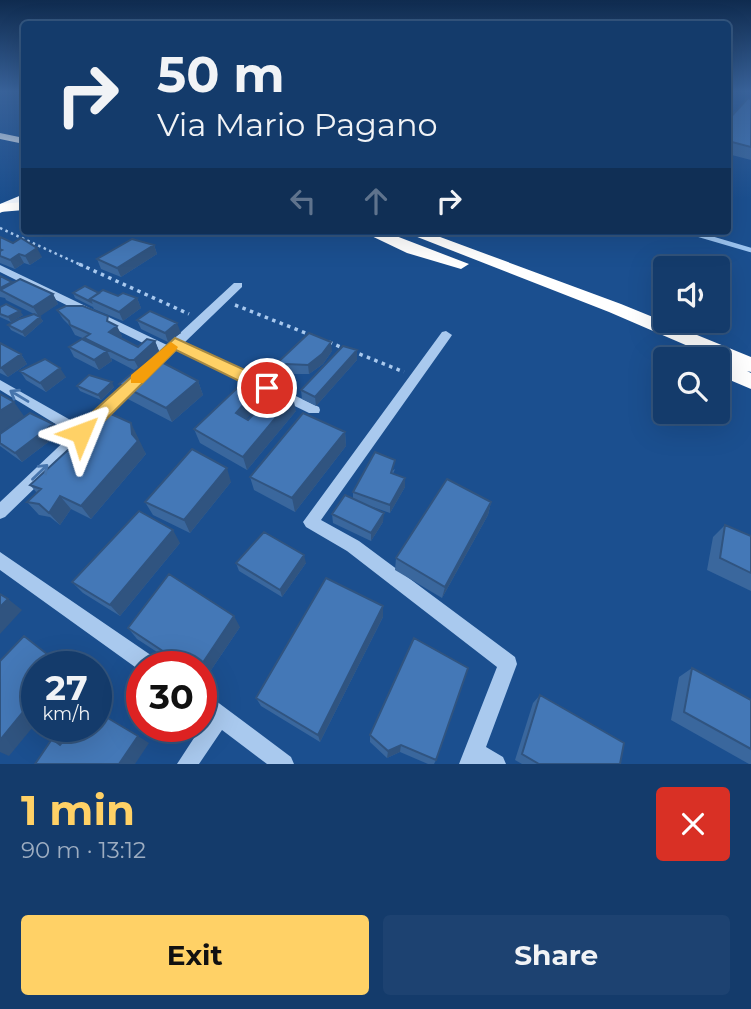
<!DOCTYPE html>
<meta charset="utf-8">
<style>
:root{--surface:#143b6b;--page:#1d4271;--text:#f1f3f6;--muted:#9dadc1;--line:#33557e;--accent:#ffd166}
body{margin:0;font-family:Montserrat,sans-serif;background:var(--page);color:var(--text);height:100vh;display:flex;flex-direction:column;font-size:26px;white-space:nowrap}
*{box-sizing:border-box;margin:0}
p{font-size:23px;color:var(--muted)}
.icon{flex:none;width:38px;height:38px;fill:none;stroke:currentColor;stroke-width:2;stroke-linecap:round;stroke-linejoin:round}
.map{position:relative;height:764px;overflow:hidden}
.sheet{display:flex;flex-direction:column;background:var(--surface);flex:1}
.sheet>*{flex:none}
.guide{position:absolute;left:21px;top:21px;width:710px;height:214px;border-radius:7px;box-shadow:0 7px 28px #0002,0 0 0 2px var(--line);background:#143b6b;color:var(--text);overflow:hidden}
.fabs{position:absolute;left:653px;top:256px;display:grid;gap:14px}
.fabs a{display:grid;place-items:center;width:77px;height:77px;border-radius:7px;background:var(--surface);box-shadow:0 7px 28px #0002,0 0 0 2px var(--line);font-size:35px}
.speed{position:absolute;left:21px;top:651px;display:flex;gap:14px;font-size:35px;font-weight:700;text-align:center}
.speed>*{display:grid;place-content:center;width:91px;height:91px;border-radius:50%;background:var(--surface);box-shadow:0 7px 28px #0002,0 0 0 2px var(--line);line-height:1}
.speed small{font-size:18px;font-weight:400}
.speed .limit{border:10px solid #d22;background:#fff;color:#111}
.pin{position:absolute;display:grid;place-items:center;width:60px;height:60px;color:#fff;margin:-30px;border:4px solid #fff;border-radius:50%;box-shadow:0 2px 7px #0007}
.me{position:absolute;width:77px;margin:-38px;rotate:46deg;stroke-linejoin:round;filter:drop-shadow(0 0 5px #0008)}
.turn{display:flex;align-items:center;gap:24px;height:147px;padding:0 21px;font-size:32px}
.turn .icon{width:91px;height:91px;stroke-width:2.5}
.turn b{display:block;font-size:49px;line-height:60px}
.lanes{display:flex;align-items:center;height:66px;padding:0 21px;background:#0003;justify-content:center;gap:35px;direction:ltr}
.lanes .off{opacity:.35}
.round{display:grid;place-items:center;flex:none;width:74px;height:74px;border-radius:7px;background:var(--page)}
.overview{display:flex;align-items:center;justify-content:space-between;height:119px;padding:0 21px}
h1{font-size:42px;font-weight:700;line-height:52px;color:var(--accent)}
.cta{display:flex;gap:14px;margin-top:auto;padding:14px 21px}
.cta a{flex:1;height:80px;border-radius:7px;background:var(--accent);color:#111;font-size:28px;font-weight:700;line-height:80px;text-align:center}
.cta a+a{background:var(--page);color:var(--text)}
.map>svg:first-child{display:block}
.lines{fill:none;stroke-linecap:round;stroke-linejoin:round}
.stream{stroke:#9cc4f0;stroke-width:4.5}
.path-far1{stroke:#a9c9ee;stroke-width:2.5;stroke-dasharray:2.5 3.5;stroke-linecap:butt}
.path{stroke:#a9c9ee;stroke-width:3.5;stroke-dasharray:3.5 4.5;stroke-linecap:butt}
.minor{fill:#a9c9ee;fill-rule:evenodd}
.major{fill:#f0f6ff;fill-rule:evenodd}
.highway{fill:#fff;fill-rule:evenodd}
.wall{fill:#3a679d}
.shaded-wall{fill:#305480}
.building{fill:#4478b7;stroke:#305480;stroke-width:2}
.oneway{stroke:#4674ac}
.route{fill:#ffd166;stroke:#a68842;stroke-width:2}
.slow{fill:#f59e0b}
</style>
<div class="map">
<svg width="751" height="764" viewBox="0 0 751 764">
<rect width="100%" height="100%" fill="#1b4f8f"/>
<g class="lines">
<path class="stream" d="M686,231L751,250"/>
<path class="path-far1" d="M0,228L83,266"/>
<path class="path" d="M79,264L189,314
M235,305L313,336
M329,342L345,349
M352,351L404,372"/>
<path class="minor" d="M0,265L167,345L234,283H242V287L184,343L319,407L320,410L319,413H309L178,349L5,517L0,519V502L72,434L0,390V380L81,426L161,352L0,272Z
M446,331L452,335L450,338L321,520L359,541L515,657L517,664L486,747L503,757L506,764H459L497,667L347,551L306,527L303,522L442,332Z
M0,552L158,660L160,667H142V672L0,570Z
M201,692L208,695L291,757L294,764H267L222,730L199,764H177L207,718L201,714Z"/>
<path class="major" d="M24,194V201L0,213V204Z"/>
<path class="highway" d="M0,133L24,138V144L0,139Z
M24,202V210L0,212V204Z
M361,231H383L469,264L461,269L407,253Z
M402,231H424L621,304L751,357V372L747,371L751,373V389L718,375V360L725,362L609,312Z"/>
</g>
<path class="wall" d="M751,99V160L728,154V120Z
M0,237L42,257L30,265L24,263L15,269L0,263Z
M154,245L157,254L121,277L101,269L97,259Z
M0,276L13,283L53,294L58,304L39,316L43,321L25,337L11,330L8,325L34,314L6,300L5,298L0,297Z
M73,293H99L137,298L141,308L123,321L94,309L93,307L75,298Z
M0,307L23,315L11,322L0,317Z
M57,310L111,323L122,336L119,338L138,347L155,341L159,351L149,359L198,381L203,395L172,422L126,398L119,384L137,369L134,370L111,358L112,361L99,370L74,357L69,347L86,341L85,339L75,335L70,326L63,319Z
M137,320L181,333L168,342L141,329Z
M0,343L21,354L27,364L8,377L0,373Z
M357,350V360L316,406L302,399L301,390Z
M332,351L323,364L309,374H288L283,378L275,375L274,366Z
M20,371L66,377L46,392L26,380Z
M77,386L114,387L101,400L80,391Z
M267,395L246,419L248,420L296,411L247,470L200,443L194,429Z
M76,432L138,437V441L146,454L91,519L71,509L60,525L50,517L39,515L27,502L37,493L30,485L80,438Z
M345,432L346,446L295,512L254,490L250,477Z
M0,434H59L22,462L0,446Z
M395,469L393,474L405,478V487L390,513L370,506L383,522L371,541L333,523L332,514L353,498V492Z
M231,482L190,533L153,515L145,502Z
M491,502L488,515L442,598L395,570L396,558Z
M725,525L751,536V591L707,570L713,537Z
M180,543L120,616L83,593L72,582Z
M236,563H306L282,597L239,571Z
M383,606V617L320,742L261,706L256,698Z
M240,627L203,682L201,681V667H180L137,639L128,628Z
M414,638L436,760L434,764H428L400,752L387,758L370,742V735Z
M692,668L751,700V764H749L671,720L679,677Z
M540,695L620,764H522L515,760L533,703Z"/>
<path class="shaded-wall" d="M154,245L157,254L121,277L117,268Z
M37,248L42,257L30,265L25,256Z
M19,254L24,263L15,269L10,260Z
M53,294L58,304L39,317L33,307Z
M137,298L141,308L123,321L119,312Z
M20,311L23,315L11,322L8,317Z
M40,317L43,321L25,337L22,332Z
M177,323L181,333L168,342L165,333Z
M117,326L122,336L114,342L109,332Z
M155,341L159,351L139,369L134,360Z
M331,342L332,351L323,364L309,374L308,365Z
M357,350V360L316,406L315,397Z
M107,351L112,361L99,370L94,360Z
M21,354L27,364L8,377L1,368Z
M286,364L288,374L283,378L281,369Z
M60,368L66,377L46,392L40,383Z
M198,381L203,395L172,422L166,408Z
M264,381L267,395L240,427L236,413Z
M112,382L114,387L101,400L98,395Z
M293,397L296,411L247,470L243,457Z
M14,402L24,416L0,433V411Z
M131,423L146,454L91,519L81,506L132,434Z
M53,424L59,434L22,462L15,453Z
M345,432L346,446L295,512L292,498Z
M227,468L231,482L190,533L184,520Z
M405,478V487L390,513V505Z
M60,496L71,509L60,525L49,513Z
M491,502L488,515L442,598L445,587Z
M384,513L383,522L371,541V533Z
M173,530L180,543L120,616L110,605Z
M304,555L306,563L282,597L280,590Z
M8,599L22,610L0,634V607Z
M383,606V617L320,742L318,735Z
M234,616L240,627L203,682L201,679V667H200Z
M37,695V722L9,756L0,752V740Z
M138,736L149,743L135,764H119Z
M401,745L400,752L387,758L388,751Z"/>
<path class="building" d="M748,98L751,99V147L728,141V120Z
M0,237L13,243L21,238L37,248L25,256L19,254L10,260L0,256V251L2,250L0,249Z
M132,239L154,245L117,268L97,259Z
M0,276L12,282L0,288Z
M20,279L53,294L33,307L0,290Z
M85,286L99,293L90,299L91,302L73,293Z
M103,290L118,296L123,293L137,298L119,312L90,299Z
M6,304L20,311L8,317L0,314V307Z
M66,306H83L108,316L107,321L117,326L109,332L138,347L147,339L155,341L134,360H129L84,338L90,334L70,325L69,321L57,310Z
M150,311L177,323L165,333L137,320Z
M34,314L40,317L22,332L8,325L19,319Z
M309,333L331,342L322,354L308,365L286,364L281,369L274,366Z
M82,339L107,351L94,360L69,347Z
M0,343L21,354L1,368L0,367Z
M343,346L357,350L315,397L301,390Z
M152,357L198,381L166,408L119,384Z
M45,359L60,368L40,383L20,371Z
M89,375L112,382L98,395L77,386Z
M251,375L264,381L236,413L248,420L277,390L293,397L243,457L194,429Z
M0,394L14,402L0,411Z
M102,410L131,423L132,434L138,441L81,506L60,496L49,513L39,504L27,502L41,489L30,485L82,437L76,432L88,418Z
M30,413L53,424L15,453L0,443V434Z
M303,413L345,432L292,498L250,477Z
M192,449L227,468L184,520L145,502Z
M375,452L395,460L391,473L405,478L390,505L353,492Z
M447,479L491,502L445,587L396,558Z
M345,495L384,513L371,533L332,514Z
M139,511L173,530L110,605L72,582Z
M725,525L751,536V573L720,558Z
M264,532L304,555L280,590L236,563Z
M169,574L234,616L200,667H187L128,628Z
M326,578L383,606L318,735L256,698Z
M0,594L8,599L0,607Z
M24,636L61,665L60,667H37V695L0,740V661Z
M414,638L468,668L436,760L401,745L388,751L370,735Z
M692,668L751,700V749L684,712Z
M540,695L624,743L620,764H539L522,754Z
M96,711L138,736L119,764H35L52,739L60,745L76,726H96Z"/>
<defs><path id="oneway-shaft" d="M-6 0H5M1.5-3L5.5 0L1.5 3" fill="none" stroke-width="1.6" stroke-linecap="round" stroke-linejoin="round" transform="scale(1.75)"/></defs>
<g class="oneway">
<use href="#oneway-shaft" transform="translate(19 396) rotate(-149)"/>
<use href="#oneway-shaft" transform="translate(40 472) rotate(-44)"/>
</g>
<linearGradient id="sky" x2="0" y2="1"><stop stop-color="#0f2b4f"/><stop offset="0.46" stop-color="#39639b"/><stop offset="1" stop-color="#39639b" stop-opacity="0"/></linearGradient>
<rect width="751" height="199" fill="url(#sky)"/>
<path class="route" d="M175,338L273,383L275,388L273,392H262L176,350L87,438H75L72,433L75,428Z"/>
<path class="slow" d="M171,342L178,347L176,350L143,383H131V375Z"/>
</svg>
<div class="fabs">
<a><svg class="icon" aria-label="sound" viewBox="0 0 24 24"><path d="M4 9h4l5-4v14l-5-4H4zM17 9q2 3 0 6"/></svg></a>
<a><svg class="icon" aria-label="search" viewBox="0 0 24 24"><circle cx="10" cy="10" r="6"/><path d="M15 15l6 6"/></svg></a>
</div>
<div class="speed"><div>27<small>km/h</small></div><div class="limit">30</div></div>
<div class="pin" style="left:267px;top:388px;background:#d93025"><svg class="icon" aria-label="arrive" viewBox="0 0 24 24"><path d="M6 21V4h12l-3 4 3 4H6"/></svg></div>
<svg class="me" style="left:81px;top:433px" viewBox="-20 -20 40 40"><path d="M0-17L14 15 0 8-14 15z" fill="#ffd166" stroke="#fff" stroke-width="4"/></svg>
<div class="guide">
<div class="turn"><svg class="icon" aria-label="right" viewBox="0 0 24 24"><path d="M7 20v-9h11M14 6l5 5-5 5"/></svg><div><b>50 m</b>Via Mario Pagano</div></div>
<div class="lanes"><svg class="icon off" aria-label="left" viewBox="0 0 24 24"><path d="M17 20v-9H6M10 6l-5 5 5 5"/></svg><svg class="icon off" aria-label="ahead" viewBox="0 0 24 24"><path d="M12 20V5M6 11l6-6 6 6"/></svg><svg class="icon" aria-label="right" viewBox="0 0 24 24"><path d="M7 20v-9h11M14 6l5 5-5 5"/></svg></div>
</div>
</div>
<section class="sheet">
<div class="overview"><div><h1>1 min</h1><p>90 m · 13:12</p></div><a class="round" style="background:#d93025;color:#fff"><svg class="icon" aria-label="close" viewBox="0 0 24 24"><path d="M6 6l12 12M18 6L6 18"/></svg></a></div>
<div class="cta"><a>Exit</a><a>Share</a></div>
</section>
